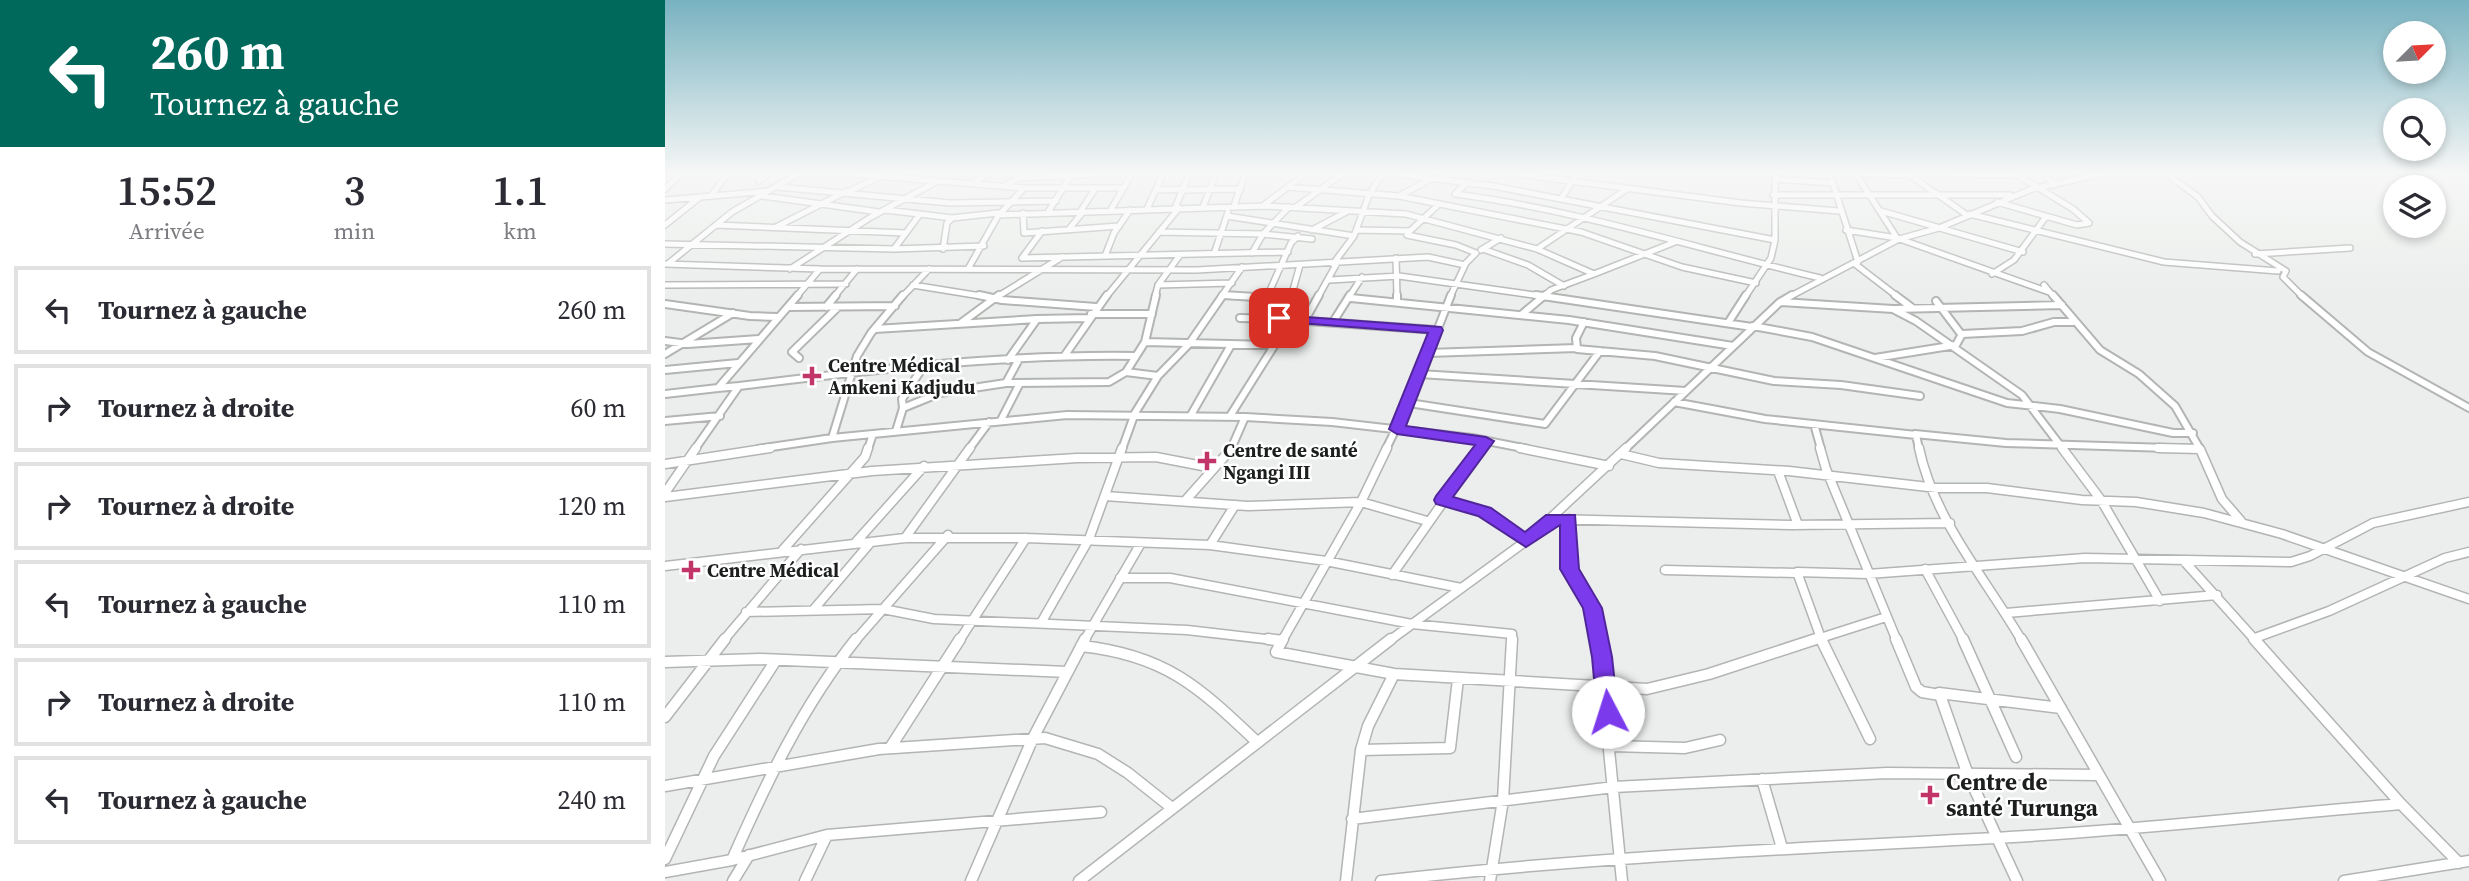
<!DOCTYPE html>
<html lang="fr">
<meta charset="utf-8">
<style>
:root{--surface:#fff;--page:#f7f7f7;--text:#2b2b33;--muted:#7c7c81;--line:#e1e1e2}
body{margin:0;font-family:"Source Serif 4",serif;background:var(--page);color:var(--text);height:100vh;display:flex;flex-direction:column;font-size:26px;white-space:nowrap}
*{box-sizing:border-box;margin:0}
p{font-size:23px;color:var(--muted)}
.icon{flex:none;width:38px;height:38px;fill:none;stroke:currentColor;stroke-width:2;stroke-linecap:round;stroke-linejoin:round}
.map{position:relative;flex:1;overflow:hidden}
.panel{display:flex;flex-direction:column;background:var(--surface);width:665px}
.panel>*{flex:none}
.top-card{background:#00695c;color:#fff;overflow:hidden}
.needle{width:46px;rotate:66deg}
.buttons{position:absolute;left:1718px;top:21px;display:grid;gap:14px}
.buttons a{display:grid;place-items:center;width:63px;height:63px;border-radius:50%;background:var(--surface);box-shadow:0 4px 10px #0003;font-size:35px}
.pin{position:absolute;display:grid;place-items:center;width:60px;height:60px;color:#fff;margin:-30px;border-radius:14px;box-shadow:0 4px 10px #0006}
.me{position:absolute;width:77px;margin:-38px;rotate:355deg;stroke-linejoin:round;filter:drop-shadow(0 0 5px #0008)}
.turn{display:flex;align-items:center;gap:24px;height:147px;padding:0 35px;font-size:32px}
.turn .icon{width:91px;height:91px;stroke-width:2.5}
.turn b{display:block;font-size:49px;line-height:60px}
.eta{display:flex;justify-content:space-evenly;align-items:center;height:119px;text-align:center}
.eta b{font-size:42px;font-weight:600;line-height:49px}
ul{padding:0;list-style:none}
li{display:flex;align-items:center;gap:21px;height:88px;margin:0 14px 10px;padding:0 21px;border:4px solid var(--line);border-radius:0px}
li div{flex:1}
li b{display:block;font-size:26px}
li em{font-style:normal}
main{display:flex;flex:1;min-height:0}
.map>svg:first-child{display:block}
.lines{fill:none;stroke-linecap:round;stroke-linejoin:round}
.minor-far3-casing{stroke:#b2b5b2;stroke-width:8}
.minor-far2-casing{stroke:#b2b5b2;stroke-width:10}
.minor-far1-casing{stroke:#b2b5b2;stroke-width:11}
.minor-casing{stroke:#b2b5b2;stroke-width:13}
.minor-far3{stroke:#fff;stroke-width:5}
.minor-far2{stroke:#fff;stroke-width:6}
.minor-far1{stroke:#fff;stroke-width:8}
.minor{stroke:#fff;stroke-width:10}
.route{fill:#7c3aed;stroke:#51269a;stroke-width:2}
.poi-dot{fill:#c13568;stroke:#fff;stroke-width:2.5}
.labels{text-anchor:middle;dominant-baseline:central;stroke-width:5;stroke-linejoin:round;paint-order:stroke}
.poi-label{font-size:19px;font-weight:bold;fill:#1d1f1e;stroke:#fff;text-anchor:start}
.near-poi-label{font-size:23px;font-weight:bold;fill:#1d1f1e;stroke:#fff;text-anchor:start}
</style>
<main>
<section class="panel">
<div class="top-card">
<div class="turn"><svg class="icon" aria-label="left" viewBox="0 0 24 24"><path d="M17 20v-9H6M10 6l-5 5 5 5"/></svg><div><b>260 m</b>Tournez à gauche</div></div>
</div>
<div class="eta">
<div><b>15:52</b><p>Arrivée</p></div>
<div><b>3</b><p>min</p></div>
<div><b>1.1</b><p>km</p></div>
</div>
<ul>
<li><svg class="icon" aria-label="left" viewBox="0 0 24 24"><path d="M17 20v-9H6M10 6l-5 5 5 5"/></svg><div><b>Tournez à gauche</b></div><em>260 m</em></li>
<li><svg class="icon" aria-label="right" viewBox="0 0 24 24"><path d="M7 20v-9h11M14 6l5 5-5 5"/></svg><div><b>Tournez à droite</b></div><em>60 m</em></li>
<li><svg class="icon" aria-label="right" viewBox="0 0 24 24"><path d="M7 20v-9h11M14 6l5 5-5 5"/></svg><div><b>Tournez à droite</b></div><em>120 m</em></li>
<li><svg class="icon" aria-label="left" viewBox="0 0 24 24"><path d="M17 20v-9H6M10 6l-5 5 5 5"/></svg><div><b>Tournez à gauche</b></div><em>110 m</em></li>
<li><svg class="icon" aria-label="right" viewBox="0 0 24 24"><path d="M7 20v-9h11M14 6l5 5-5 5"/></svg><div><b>Tournez à droite</b></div><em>110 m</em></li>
<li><svg class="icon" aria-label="left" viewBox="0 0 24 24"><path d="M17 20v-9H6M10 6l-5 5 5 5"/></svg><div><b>Tournez à gauche</b></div><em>240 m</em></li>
</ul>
</section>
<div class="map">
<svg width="1804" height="881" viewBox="0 0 1804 881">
<rect width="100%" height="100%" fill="#ebeeec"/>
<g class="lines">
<g class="minor-far3-casing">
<path id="minor-far3" d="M187,174L359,188H458
M733,174L828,186L1110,240
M852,174L1076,203L1174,211
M1165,174L1193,262
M1191,174L1232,238
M1199,174L1247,175
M1283,174L1351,175
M1381,174L1389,185
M1502,174L1533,197L1547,216L1575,242L1621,271L1618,277L1638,297
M1246,176L1302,215
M1110,179L1168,183
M94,181L103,174
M803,182L790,194C914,210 1033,249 1155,278
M306,184L323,174
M340,186L353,178L433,174
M113,187L285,203L391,201
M623,187L734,196L768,178
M0,189L16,174
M491,190L519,189
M519,190L576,189
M185,191L214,177
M1108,195H1345
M46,196L62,174
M98,196L214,212
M734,196L916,232L1017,267L1091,283
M897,197L912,174
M0,200L104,191
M1332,202L1412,225L1424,223L1408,209L1351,174
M599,205L640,174
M569,206L580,174
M538,207L551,174
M631,207L677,174
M510,208L524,174
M482,209L498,174
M220,210L255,214L229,249
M445,211L467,174
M1216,211L1358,252
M383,212L407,174
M415,212L430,189
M358,213L359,233L454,226
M255,214L287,218
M1305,214L1499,262L1613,271
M333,215L599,206L741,214L872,249L929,274L886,290L878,297
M562,216L689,236
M0,225L35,197
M51,225L240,233
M111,227L182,191
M404,229L418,212
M647,230L683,211
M692,230L745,231L772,206
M1181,230L1232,238L1384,292
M745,231L742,235L791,245L811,253L801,263L785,297
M494,232L598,234L647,239
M0,244L229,249L319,246
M278,249L282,223L287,218L333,213
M818,249L863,265L899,286
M872,249L962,189
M816,250L836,238
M587,253L598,234L624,207
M549,254L563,212
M1590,254L1685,248
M440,256L449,233L465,210
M357,258L623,252
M357,258L377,231
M731,258L732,297
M4,263L67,212L133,174
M0,264L155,269L131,297
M668,264L689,236L704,195L717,174
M1190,264L1233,297
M125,269L206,217L271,182
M155,269L532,270L763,257L800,265
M303,269L333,216L358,189
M929,274L1010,242
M1327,274L1349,260L1380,218
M665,280L734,276L883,297
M0,285L181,284
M248,285L322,297
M493,285L567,283
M1379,285L1389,297
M557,295L588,297
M169,297L192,269
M237,297L264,269
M332,297L397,257
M441,297L514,208
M490,297L493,285L515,255
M556,297L577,267
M602,297L626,243L633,236
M626,297L635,265
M653,297L672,263
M684,297L697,277
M1080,297L1106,258L1110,240V174
M1124,297L1234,239L1274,228L1367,189L1436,174"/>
</g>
<g class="minor-far2-casing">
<path id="minor-far2" d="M314,295L337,300L431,307
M558,295L625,299
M626,295L614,319L771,330
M732,295V302
M871,295L1087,327
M1230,295L1246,307
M1388,295L1435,350L1474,374L1510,406L1535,449
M1636,295L1703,352L1804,408
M686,298L904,320L1068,346
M1271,301L1296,334
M1116,302L1228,309L1251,321L1357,395L1398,449
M0,304L85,316L113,317
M123,307L230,306
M161,307L171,295
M1229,309L1397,305
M426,314H487
M856,315L880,295
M575,318L614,319
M372,319L424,318
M640,320L654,295
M668,322L685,295
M919,322L911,338L912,349L990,356L1109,381L1176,385L1255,396
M296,323L334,295
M1063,323L1081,295
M1088,326L1147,337L1342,403L1395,409L1508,433H1528
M210,329L372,319L343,360
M0,341L23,344L94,339
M480,342L609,345
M763,353L911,348
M0,354L68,313
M400,355L442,295
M134,358L127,352L173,307
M1210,358L1291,345L1297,334L1357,331L1389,322H1411
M0,370L73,363
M461,372L480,342L491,295
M755,374L1021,391
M341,383L444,382L461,372L493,376
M74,386C205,370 338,354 470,356
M0,394L53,388
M1009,402L1100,419L1251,435L1254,449
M744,403L880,424L935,351
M238,408L237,399L258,367
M526,415L566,345
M565,416L626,319
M336,420L355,383
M0,421L55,416
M1149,424L1156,449
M231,431L238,408L275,393L341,383L354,359
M1250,434L1341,443L1535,449
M167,438L402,415L580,417L667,422L807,438L863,449
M30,449L74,386L53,388L133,295
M93,449L167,438L192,356L206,333L238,295
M203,449L208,434
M304,449L324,422
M457,449L470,413L493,376L524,344L558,295
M566,449L580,417
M721,449L746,398L786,295
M815,449L821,441
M960,449L1115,302L1127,295"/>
</g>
<g class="minor-far1-casing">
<path id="minor-far1" d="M855,448L944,466
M1155,448L1161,469L1232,641
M1254,448C1269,520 1321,579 1357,641
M1397,448L1436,500L1495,601
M1493,448L1535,449L1557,499L1576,521
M956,454L994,463L1124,471L1272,488H1322L1417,500L1471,502L1539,513L1617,534L1804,599
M0,464L105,448
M1113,471L1133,525
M0,493L31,448
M440,496L583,506L696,502L762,521
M0,497L207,471L412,458L491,457L548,468
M777,500L819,512L861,541
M520,501L567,448
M888,519L1127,525L1285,523
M904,519V569L927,608L934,641
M240,538L305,448
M191,542L259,466
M545,545L570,505
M116,552L200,457L203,448
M1519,561L1591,641
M0,566L240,538H361L545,545L661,561L796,588
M1260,569L1299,641
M1000,570L1131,573
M727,575L816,448
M455,578H505L747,624L847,634V641
M149,609L206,542
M81,612L218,609L269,619L522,630L617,641
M1341,613L1552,595
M376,623L424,539L457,448
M1590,638L1664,611L1780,558L1804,552
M58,641L136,549
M190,641L283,535
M294,641L361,538
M419,641L476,543
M617,641L696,502L722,448
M724,641L861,541L961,448
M1146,641L1221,617
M1157,641L1132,572L1203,574L1420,558L1626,562L1645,556L1708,523L1804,502"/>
</g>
<g class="minor-casing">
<path id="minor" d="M603,639L617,641
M618,639L611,652L729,674L982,689L1044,674L1151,639
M933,639L957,881
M1156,639L1205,739
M1231,639L1251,687L1257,692L1275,695L1303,775L1352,881
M1298,639L1351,757
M1356,639L1495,881
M1589,639L1736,804L1794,863
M416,646C500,655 533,686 592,742
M0,662L95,659L402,672
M1274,693L1396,708
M0,717L60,639
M946,746L1020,748L1055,740
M225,748L295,639
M696,750L785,748L793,679
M1097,779L1117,848
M0,786L214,749L380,738L433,754L463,773L507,808
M687,819L949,787L1222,773L1433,775
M0,859L49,756L111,660
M67,860C102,781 137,707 191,639
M0,872L67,860L162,835L436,812
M68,881L84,855
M140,881L162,835
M306,881L368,738L420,639
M414,881L726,639
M681,881L696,750L703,726L729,674
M716,881C920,857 1124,849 1329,838C1465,831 1601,815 1736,804
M825,881L838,800L847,639
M1679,881L1804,861"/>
</g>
<use href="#minor-far3" class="minor-far3"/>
<use href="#minor-far2" class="minor-far2"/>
<use href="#minor-far1" class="minor-far1"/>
<use href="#minor" class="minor"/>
</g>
<linearGradient id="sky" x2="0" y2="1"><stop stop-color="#78b2c0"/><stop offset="0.58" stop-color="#f6f7f6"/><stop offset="1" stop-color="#f6f7f6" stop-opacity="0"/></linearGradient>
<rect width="1804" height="298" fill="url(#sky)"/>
<path class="route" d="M614,315L776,327L778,330L741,426L821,437L829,441L788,497L826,508L860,532L881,515H910L914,569L937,608L947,657L953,712L950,718L943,721L935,718L932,712L927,657L918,608L895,569V525L861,547L813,516L771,504L769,500L771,496L810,445L732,434L724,429L763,333L609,321L607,318Z"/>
<g class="poi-dot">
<path d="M143.5 365.5h7v7h7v7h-7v7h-7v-7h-7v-7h7z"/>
<path d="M538.5 450.5h7v7h7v7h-7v7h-7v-7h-7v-7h7z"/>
<path d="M22.5 559.5h7v7h7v7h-7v7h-7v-7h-7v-7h7z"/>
<path d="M1261.5 784.5h7v7h7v7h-7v7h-7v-7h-7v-7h7z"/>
</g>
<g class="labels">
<g class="poi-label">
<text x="163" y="365">Centre Médical<tspan x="163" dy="22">Amkeni Kadjudu</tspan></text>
<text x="558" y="450">Centre de santé<tspan x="558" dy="22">Ngangi III</tspan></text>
<text x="42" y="570">Centre Médical</text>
</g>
<g class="near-poi-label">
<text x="1281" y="782">Centre de<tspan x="1281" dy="26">santé Turunga</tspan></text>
</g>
</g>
</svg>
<div class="buttons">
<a><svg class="needle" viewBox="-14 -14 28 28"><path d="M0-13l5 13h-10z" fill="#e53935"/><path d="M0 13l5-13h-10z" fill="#7c7c81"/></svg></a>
<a><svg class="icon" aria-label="search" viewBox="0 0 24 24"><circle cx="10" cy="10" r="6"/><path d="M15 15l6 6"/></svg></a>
<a><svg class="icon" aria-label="layers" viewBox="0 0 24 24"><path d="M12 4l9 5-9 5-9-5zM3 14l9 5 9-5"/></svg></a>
</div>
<div class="pin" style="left:614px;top:318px;background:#d93025"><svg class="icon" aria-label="arrive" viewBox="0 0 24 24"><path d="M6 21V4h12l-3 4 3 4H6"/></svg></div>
<svg class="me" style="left:943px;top:712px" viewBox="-20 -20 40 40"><circle r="19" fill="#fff"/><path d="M0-13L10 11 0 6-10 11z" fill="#7c3aed"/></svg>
</div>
</main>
